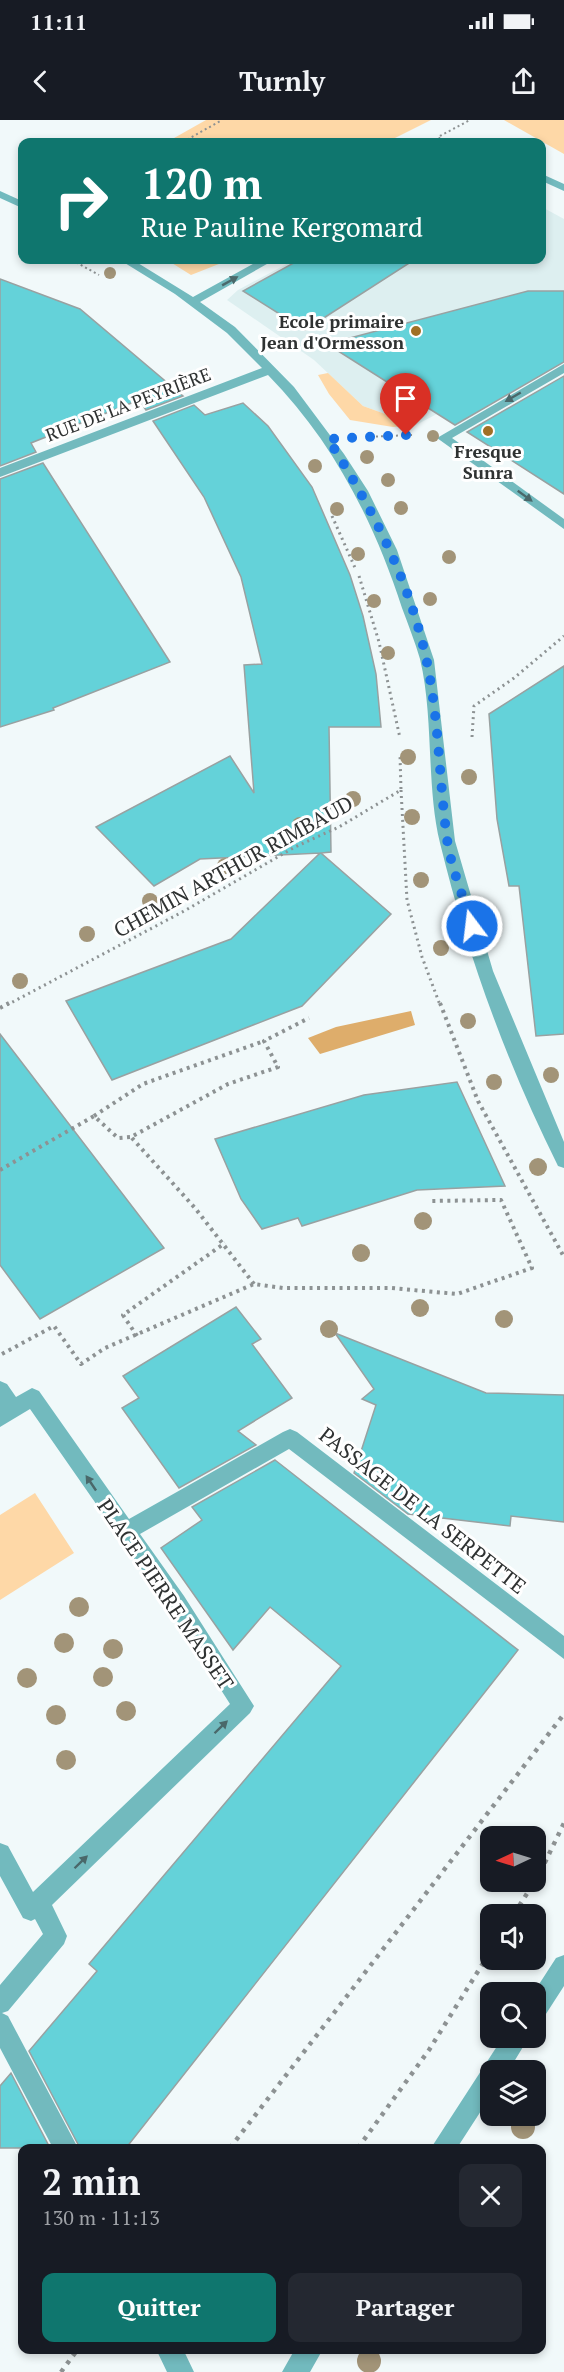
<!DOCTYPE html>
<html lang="fr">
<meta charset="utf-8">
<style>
:root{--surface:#171b24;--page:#242831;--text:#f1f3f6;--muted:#9ea1a6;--accent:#0f766e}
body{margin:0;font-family:"PT Serif",serif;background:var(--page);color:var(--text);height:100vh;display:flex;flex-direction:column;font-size:22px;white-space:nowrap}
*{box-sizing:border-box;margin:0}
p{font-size:20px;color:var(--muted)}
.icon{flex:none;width:33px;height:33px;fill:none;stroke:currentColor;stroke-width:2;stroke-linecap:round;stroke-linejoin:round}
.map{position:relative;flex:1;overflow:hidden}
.panel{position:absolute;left:18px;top:2024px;width:528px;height:210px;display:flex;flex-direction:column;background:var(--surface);border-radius:12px;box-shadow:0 3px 9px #0003}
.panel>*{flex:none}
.hud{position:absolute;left:18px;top:18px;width:528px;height:126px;border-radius:12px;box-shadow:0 3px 9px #0003;background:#0f766e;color:#fff;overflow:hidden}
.needle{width:39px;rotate:266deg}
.controls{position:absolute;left:480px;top:1706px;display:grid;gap:12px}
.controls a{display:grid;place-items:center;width:66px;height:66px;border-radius:12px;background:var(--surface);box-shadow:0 3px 9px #0003;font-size:30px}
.pin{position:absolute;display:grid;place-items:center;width:51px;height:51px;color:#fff;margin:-62px -26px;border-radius:50% 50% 50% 0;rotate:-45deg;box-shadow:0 0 6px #0007}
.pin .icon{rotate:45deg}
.me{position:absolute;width:66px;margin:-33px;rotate:345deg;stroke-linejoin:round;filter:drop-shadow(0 0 4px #0008)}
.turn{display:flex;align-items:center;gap:21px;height:126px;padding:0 24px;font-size:27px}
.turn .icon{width:78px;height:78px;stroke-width:2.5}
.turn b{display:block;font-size:42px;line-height:51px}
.round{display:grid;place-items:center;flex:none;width:63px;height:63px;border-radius:12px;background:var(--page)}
.summary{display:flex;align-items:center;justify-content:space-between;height:102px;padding:0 24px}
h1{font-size:36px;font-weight:800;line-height:45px}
.primary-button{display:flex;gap:12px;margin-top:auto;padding:12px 24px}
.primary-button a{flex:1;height:69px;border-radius:12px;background:var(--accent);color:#fff;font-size:24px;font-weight:800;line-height:69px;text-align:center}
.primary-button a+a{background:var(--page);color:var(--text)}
.status{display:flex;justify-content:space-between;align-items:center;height:42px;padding:0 30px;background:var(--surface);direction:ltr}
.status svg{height:16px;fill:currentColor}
header{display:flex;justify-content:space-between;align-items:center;height:78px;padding:0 24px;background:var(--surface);font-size:27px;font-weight:800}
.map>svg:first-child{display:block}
.built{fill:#ddeff0}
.green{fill:#fed8a7}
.water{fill:#dead6b}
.building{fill:#64d2d9;stroke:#99a1a1;stroke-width:1.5}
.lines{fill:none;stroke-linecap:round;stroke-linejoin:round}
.path-far3{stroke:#8d9293;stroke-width:2;stroke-dasharray:2 3;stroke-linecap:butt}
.path-far2{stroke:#8d9293;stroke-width:3;stroke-dasharray:2 4;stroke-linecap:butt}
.path-far1{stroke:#8d9293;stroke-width:4;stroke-dasharray:3 4.5;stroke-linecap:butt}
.path{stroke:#8d9293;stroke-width:4.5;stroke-dasharray:4 6;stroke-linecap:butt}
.minor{fill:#72babe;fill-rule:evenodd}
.tree{fill:#a29478}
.oneway{fill:#4a686a}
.route{stroke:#1a73e8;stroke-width:10;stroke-dasharray:0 18}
.poi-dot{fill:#a17025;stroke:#fff;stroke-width:2}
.labels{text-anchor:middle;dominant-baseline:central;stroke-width:6;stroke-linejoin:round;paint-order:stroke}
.far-poi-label{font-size:18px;font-weight:bold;fill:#2f3232;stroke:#fff;text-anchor:end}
.far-street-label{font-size:18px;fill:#2f3232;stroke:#fff}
.street-label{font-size:21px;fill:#2f3232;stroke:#fff}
</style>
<div class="status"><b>11:11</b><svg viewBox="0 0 49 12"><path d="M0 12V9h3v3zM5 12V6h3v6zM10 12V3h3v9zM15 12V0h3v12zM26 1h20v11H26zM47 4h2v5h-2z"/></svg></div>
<header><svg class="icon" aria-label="back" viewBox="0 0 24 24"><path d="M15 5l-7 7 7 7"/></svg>Turnly<svg class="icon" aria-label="share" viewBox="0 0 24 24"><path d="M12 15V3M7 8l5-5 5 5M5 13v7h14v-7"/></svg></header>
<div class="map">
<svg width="564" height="2252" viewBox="0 0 564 2252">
<rect width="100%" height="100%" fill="#f1f9fa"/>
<path class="built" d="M542,87L564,99V227L416,305L363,286L314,240L227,180L238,170L294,140H542Z"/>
<path class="green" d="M206,0H431L387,22H167Z
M504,0H564V34Z
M167,140H229L191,155Z
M328,253L363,286L416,305L393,307L350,300L329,274L318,255Z
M35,1373L74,1433L0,1480V1395Z"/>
<path class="water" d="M411,891L415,905L320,934L308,918L336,907Z"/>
<path class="building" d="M299,140H414L305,210L243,171Z
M0,159L80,189L183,276L146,290L139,280L31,323L36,332L0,346Z
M528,171H564V242L455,305L327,224Z
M564,256V374L467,312Z
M243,283L268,306L312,367L350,455L363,496L376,554L381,607H329L331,732L321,733L391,794L302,886L112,960L66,881L231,819L320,733L200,739L154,766L96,707L230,636L254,673L244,545L262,544L241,457L204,377L153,301L194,285L205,295Z
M43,343L170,542L53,588L54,590L0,607V359Z
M564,546V914L536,916L519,766H509L497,699L489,594Z
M0,914L164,1128L40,1199L0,1145Z
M457,962L505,1066L417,1070L302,1106L298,1098L262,1109L241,1079L215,1019L364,975Z
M236,1187L261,1219L252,1224L292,1278L238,1311L256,1325L179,1368L122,1288L139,1278L123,1256Z
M335,1213L486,1273L564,1275V1402L511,1396L510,1406L408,1394L354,1353L376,1285L362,1279L374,1269Z
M275,1340L518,1530L126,2028H80L29,1931L97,1851L89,1844L341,1546L270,1487L233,1530L161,1428L202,1400L192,1387Z
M11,1953L50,2028H0V1966Z"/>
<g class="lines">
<path class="path-far3" d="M183,22L222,0
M444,22L438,17L470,0
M72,140L99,155
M366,317L412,315"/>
<path class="path-far2" d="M332,396L356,450
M359,456L379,522L400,618
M472,617L474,586L514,558L564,516
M401,670L407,780L422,837L440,885
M7,885L186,790L295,727L339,707L401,670L400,635"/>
<path class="path-far1" d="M440,883L478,981L564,1137
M0,888L9,883
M94,996L143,964L264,921
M0,1050L94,996L118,1018L131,1017
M254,1164L195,1088L131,1017L228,964L278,947L264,921L309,898
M137,1216L123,1195L225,1123
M2,1234L54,1206L81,1244L105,1228L254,1164L283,1168H391L457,1174L532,1148L501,1080L431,1081"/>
<path class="path" d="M536,1761L564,1703
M514,1794L535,1761
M230,2028L564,1594
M358,2028L429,1930L490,1832
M61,2252L78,2229"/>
<path class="minor" d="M542,54L564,64V71L542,61Z
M0,71L22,81V88L0,78Z
M120,140H133L193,177L260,140H274L200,182L235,207L294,267L344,334L368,371L397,430L434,540L455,721L493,851L564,1022V1048L558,1046C507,944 467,834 440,723C426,666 434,597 420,539C415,522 408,504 402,488C374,401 332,320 268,255L0,357V348L262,248L227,213L175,174Z
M564,244V253L452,318L564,399V409L437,318Z
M0,1261L7,1264L16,1277L32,1268L39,1271L129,1399L283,1312L290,1309L297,1312L564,1516V1539L289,1329L140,1414L184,1476L254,1586L250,1593L52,1785L67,1816L64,1824L8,1891L2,1893L8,1896L78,2028H53L0,1928V1865L43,1814L35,1799L31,1801L23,1798L0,1756V1723L8,1726L33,1772L230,1584L170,1490L30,1289L0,1307Z
M564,1835V1866L544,1897L536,1900L534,1872L556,1838Z
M503,1917H529L509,1950H490V1977L457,2028H431Z
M156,2229H183L194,2252H167Z
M295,2229H323L310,2252H282Z"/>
</g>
<g class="tree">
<circle cx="110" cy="153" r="6"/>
<circle cx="433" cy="316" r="6"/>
<circle cx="367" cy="337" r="7"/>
<circle cx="315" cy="346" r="7"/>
<circle cx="388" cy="360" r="7"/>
<circle cx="401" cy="388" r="7"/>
<circle cx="337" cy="389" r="7"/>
<circle cx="358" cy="434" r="7"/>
<circle cx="449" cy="437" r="7"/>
<circle cx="430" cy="479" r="7"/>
<circle cx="374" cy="481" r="7"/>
<circle cx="388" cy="533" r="7"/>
<circle cx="408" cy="637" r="8"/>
<circle cx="469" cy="657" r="8"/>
<circle cx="353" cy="679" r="8"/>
<circle cx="412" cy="697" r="8"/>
<circle cx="300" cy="705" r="8"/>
<circle cx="225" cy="746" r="8"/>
<circle cx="421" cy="760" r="8"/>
<circle cx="150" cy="781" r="8"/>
<circle cx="87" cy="814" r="8"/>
<circle cx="441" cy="828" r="8"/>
<circle cx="20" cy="861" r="8"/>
<circle cx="468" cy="901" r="8"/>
<circle cx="551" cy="955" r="8"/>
<circle cx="494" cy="962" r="8"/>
<circle cx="538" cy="1047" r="9"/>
<circle cx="423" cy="1101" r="9"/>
<circle cx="361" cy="1133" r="9"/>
<circle cx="420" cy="1188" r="9"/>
<circle cx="504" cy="1199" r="9"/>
<circle cx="329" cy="1209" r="9"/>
<circle cx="79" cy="1487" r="10"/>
<circle cx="64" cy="1523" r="10"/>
<circle cx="113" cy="1529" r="10"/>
<circle cx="103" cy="1557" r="10"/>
<circle cx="27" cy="1558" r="10"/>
<circle cx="126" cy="1591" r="10"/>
<circle cx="56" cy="1595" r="10"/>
<circle cx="66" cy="1640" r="10"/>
<circle cx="523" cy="2007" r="12"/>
<circle cx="369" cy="2241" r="12"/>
</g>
<defs><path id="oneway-solid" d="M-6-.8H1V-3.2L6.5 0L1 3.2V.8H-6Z" transform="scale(1.5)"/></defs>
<g class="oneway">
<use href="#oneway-solid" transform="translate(230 161) rotate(-29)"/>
<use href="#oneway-solid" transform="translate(513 277) rotate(150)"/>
<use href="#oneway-solid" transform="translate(525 376) rotate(36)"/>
<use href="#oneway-solid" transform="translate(91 1363) rotate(-124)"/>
<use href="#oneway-solid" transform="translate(221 1607) rotate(-44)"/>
<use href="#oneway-solid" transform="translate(81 1742) rotate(-44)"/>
</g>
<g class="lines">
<path class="route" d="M406,315L328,319C371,386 409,459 426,538C439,597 439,659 447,719C451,748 464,778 472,806"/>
</g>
<g class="poi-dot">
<circle cx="416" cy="211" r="6"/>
<circle cx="488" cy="311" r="6"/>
</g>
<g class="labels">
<g class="far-poi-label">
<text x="404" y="201">Ecole primaire<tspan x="404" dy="21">Jean d'Ormesson</tspan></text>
<text x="488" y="331" text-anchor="middle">Fresque<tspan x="488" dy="21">Sunra</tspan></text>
</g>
<g class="far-street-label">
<text transform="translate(128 284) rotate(-21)">RUE DE LA PEYRIÈRE</text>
</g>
<g class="street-label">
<text transform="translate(233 746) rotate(-29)">CHEMIN ARTHUR RIMBAUD</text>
<text transform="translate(423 1390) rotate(38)">PASSAGE DE LA SERPETTE</text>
<text transform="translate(166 1474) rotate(56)">PLACE PIERRE MASSET</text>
</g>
</g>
</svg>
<div class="controls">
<a><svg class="needle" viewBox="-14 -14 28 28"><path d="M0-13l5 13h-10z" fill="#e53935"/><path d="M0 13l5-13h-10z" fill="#9ea1a6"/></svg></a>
<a><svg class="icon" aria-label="sound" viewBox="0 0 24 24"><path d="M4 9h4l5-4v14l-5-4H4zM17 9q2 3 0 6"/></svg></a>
<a><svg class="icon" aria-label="search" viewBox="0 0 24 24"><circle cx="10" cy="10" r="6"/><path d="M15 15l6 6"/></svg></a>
<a><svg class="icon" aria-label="layers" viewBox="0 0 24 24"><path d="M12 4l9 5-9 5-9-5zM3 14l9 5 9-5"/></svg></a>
</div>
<div class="pin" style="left:406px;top:315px;background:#d93025"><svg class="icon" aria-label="arrive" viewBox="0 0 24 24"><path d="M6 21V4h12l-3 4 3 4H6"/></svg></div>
<svg class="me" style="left:472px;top:806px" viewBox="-20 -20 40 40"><circle r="17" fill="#1a73e8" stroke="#fff" stroke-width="3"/><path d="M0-11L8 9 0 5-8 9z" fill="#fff"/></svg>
<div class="hud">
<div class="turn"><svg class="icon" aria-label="right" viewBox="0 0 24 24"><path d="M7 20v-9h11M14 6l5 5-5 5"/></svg><div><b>120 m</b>Rue Pauline Kergomard</div></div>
</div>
<section class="panel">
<div class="summary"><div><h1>2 min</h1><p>130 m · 11:13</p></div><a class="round"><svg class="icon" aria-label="close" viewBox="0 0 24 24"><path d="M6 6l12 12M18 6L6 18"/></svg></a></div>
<div class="primary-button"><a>Quitter</a><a>Partager</a></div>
</section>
</div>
